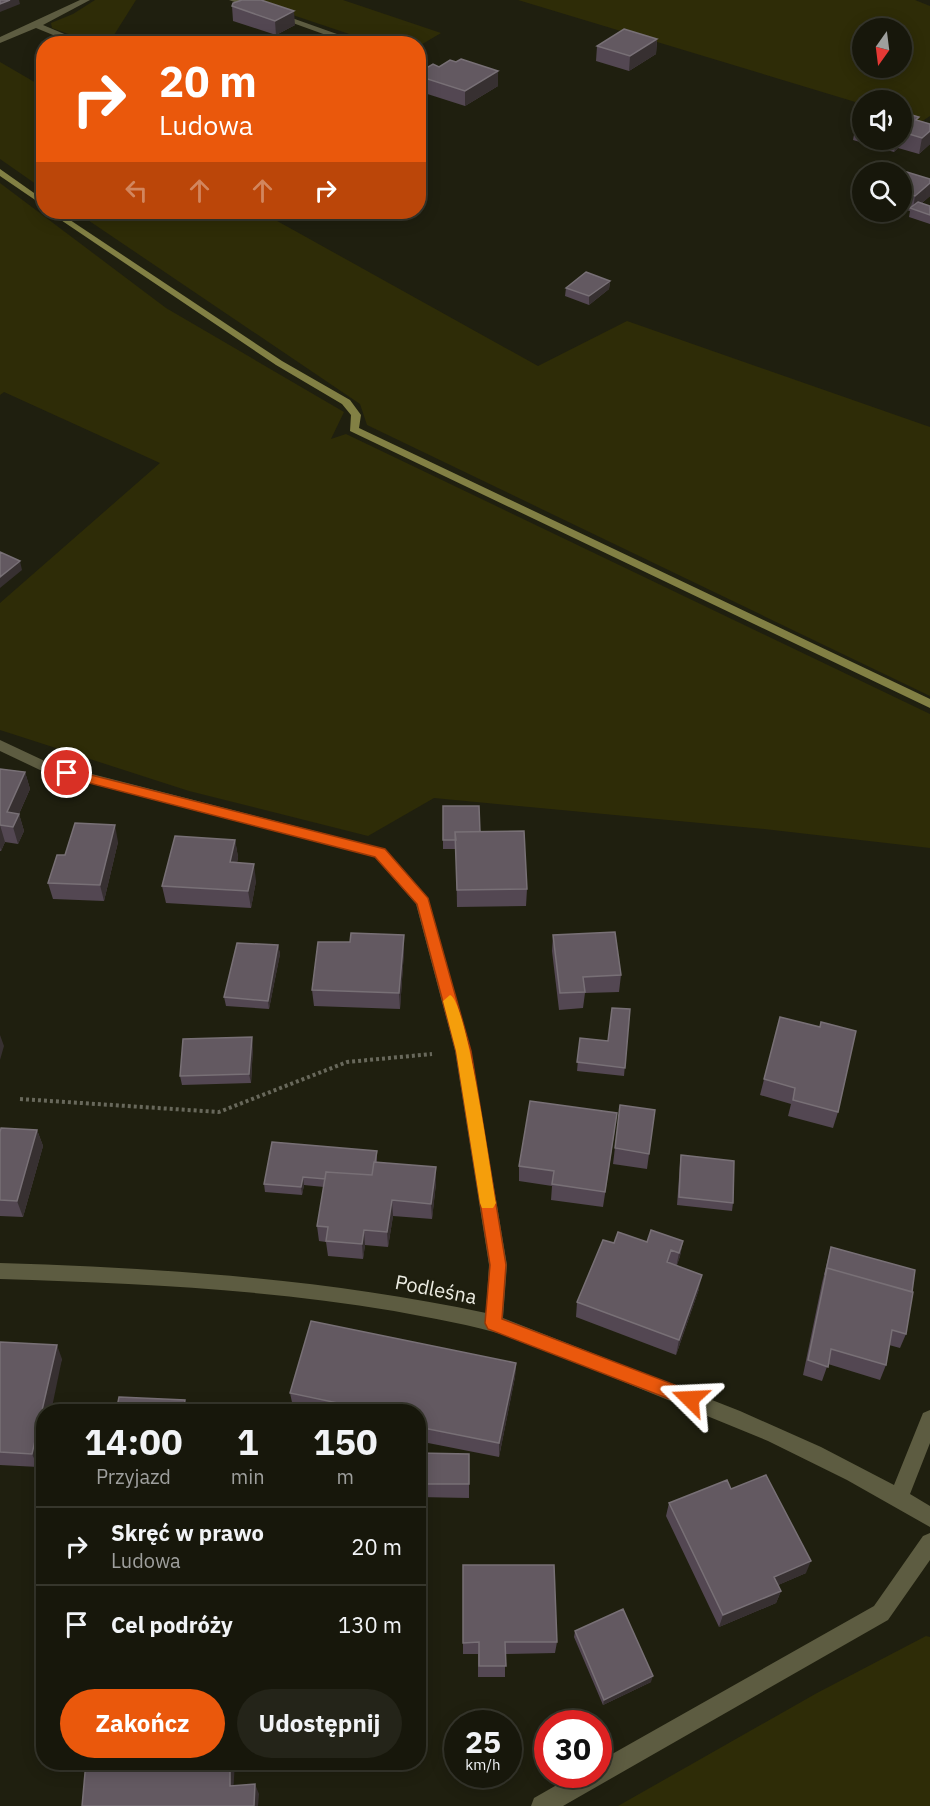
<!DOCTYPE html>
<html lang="pl">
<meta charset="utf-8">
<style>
:root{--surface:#17170b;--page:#242419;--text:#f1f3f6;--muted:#9e9f9d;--line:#36362c;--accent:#ea580c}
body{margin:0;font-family:"IBM Plex Sans",sans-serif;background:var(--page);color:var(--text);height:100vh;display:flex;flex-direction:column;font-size:22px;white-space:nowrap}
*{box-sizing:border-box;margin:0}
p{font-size:20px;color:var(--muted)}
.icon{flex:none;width:33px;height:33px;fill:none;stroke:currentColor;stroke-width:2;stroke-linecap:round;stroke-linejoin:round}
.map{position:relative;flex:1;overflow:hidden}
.panel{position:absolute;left:36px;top:1404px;width:390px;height:366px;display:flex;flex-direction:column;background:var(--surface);border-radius:24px;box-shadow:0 3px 15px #0003,0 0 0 2px var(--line)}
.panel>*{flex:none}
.guide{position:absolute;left:36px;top:36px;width:390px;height:183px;border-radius:24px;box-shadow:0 3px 15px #0003,0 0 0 2px var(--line);background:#ea580c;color:#fff;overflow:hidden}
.needle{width:39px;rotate:194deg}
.tools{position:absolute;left:852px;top:18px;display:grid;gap:12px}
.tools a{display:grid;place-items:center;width:60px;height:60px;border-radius:50%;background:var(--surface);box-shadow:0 3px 15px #0003,0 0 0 2px var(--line);font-size:30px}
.speed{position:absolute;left:444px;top:1710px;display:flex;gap:12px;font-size:30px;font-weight:700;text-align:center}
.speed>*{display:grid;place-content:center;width:78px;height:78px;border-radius:50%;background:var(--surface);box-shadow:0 3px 15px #0003,0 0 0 2px var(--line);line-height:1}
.speed small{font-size:15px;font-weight:400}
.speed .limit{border:9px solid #d22;background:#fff;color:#111}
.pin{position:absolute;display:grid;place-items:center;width:51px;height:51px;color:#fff;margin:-26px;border:3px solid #fff;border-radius:50%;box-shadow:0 2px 6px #0007}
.me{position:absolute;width:66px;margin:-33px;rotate:291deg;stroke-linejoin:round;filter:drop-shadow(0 0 4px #0008)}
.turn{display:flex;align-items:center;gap:21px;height:126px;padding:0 24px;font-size:27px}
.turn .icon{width:78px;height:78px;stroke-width:2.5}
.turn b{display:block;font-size:42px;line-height:51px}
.lanes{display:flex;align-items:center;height:57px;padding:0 24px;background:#0003;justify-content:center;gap:30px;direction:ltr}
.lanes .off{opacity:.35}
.eta{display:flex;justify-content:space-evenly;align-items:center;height:102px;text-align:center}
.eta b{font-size:36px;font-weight:700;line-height:42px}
.action{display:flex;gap:12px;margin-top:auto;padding:12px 24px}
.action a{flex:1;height:69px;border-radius:36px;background:var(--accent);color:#fff;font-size:24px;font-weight:700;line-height:69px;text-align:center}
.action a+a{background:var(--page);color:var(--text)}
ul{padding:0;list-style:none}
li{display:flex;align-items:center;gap:18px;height:78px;padding:0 24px;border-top:2px solid var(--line)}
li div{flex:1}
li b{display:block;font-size:22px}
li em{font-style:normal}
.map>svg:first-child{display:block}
.green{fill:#2e2c07;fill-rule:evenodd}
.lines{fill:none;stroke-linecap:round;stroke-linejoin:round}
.stream{fill:#828044;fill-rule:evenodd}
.path{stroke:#68685b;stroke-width:4;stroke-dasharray:3 3;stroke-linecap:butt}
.minor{fill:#5d5c41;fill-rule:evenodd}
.wall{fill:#534752}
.shaded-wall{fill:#373031}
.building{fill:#635961;stroke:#787076;stroke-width:1.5}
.route{fill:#ea580c;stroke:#983908;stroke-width:1.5}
.slow{fill:#f59e0b}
.labels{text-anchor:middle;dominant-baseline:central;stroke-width:4.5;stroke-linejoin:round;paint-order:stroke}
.near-street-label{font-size:20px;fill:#ecece2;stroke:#1f1f0f}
</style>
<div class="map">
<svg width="930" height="1806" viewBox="0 0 930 1806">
<rect width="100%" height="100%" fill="#1f1f0f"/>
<path class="green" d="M95,0H136L109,43H93L52,28L51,23L73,14Z
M248,0H343L441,33L419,46L418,44L376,43Z
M518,0H915L930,6V116L921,122L902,116V100H862V104ZM862,28H902V68H862Z
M0,62L43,87V189L0,159Z
M0,183L166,308L344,412L331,439L346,434L930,714V848L764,829L434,798L368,836L189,791L0,730V603L160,463L4,392L0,395Z
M76,212H261L538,366L627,321L930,427V696L367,425L360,404Z
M926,1636L930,1637V1806H618L817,1693Z"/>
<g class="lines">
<path class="stream" d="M0,169L44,200V206L0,176Z
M49,212H58L282,361L350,400L361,415L359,428L930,699V708L350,431L351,415L342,404L276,365Z"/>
<path class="path" d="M20,1099L219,1112L347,1062L432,1054"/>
<path class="minor" d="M80,0H90L43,25L88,44H75L36,28L0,43V37Z
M229,0H241L365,44H351Z
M0,740L49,763L385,849L428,898L471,1051L507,1265L503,1318L740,1411L821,1447L894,1485L923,1413L930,1410V1443L910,1494L930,1506V1527L847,1480L768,1441L531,1344C487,1327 440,1320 394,1311C264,1289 132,1283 0,1279V1263C164,1268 325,1279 486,1313L489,1265L455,1051L416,904L375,857L40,770L0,751Z
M930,1533V1560L888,1620L563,1806H531L534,1798L576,1774H598V1762L874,1606L923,1536Z"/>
</g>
<path class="wall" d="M232,6L295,25L276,35L233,21Z
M657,39L656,54L629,71L596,61L597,46Z
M439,67L498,86L465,106L418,91V73Z
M902,112L918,120L930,124V144L919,154L898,148L894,152L853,140L856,124L862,119V140H902Z
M902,172L930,179V196L922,203L930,206V224L909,217L910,211L902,209Z
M610,281L609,289L589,305L565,296L566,288Z
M0,769L25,772L30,789L19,814L24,831L18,844L5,842L1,851H0Z
M443,806L480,832L527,889L526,906L457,907L456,849H443Z
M235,840L238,857L237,863L256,881L251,908L166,903L162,886Z
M118,842L104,901L53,899L48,883L65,855Z
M404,935V951L400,1009L314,1006L312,990L350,942Z
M553,935L621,975L619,992L585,993L583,1008L559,1010L552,951Z
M278,945L280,954L269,1009L226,1006L224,997Z
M630,1009L624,1076L577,1071L580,1038L608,1041Z
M780,1017L838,1112L833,1128L788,1116L791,1104L760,1095Z
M253,1046L251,1083L182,1085L180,1076Z
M620,1105L655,1110L647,1169L613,1164Z
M615,1129L603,1207L551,1200L552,1186L519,1181V1166Z
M37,1130L43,1146L23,1217L0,1216V1132Z
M377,1151V1163L436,1183L432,1219L393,1216L388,1247L365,1245L363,1259L328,1256L326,1242L319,1241L317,1226L324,1187L304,1185L302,1195L265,1192L264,1184Z
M681,1155L733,1203L732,1211L677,1205L680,1163Z
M683,1241L680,1256L677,1265L699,1289L676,1355L576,1317L577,1302L647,1242Z
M831,1247L912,1292L906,1334L900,1348L889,1345L886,1365L880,1380L828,1364L822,1381L803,1375L822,1283Z
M0,1342L62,1359L44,1412V1444L38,1467L0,1465Z
M516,1363L515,1377L499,1457L418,1441V1412H313L293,1407L290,1393Z
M418,1453L469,1454V1498L418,1497Z
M731,1489L806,1573L778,1585L781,1591L776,1603L719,1627L666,1516L669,1503Z
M463,1565L557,1642L555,1653L505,1654V1677H478V1654H463Z
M575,1631L651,1682L603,1705L574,1637Z"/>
<path class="shaded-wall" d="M10,0H19L20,4L0,12V4Z
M294,11L295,25L276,35L275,21Z
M657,39L656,54L629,71L630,56Z
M498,71V86L465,106V91Z
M930,131V144L919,154L922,138Z
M897,140H900L898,148L894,152Z
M930,183V196L914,210L913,209L915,196Z
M610,281L609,289L589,305V296Z
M20,561L22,570L0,588V577Z
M25,772L30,789L13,827L7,812Z
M19,814L24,831L18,844L13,827Z
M0,825L5,842L1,851L0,847Z
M115,825L118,842L104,901L100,885Z
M235,840L238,857L233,879L230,862Z
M254,864L256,881L251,908L248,891Z
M404,935V951L400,1009L399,993Z
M278,945L280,954L269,1009L268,1001Z
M0,1035L4,1046L0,1060Z
M252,1037L253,1046L251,1083L249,1074Z
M37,1130L43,1146L23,1217L17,1201Z
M436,1167V1183L432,1219L431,1204Z
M303,1177L304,1185L302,1195L301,1187Z
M392,1200L393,1216L388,1247L387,1232Z
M364,1230L365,1245L363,1259L362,1244Z
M683,1241L680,1256L676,1268L679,1253Z
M702,1275L699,1289L676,1355L679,1340Z
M57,1345L62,1359L51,1412H44V1444L38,1467L32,1454Z
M516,1363L515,1377L499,1457V1443Z
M185,1400L187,1407L186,1412H183Z
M811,1561L806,1573L769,1589L774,1577Z
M781,1591L776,1603L719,1627L723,1615Z
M653,1676L651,1682L603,1705L604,1700Z
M230,1762H235L233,1795L230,1786Z
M255,1784L259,1794L258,1806H254Z"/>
<path class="building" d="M0,0H10L0,4Z
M242,0H261L294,11L275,21L232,6L233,3Z
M624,29L657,39L630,56L597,46Z
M461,59L498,71L465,91L418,76V73L433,64L439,67L450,60L456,62Z
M902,112L919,117L916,120L930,124V131L922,138L902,132Z
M862,119V126L856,124Z
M887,166L930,179V183L915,196L902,192V172H879Z
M918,202L930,206V215L910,208Z
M586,272L610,281L589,296L566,288Z
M0,552L20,561L0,577Z
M0,769L25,772L7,812L19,814L13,827L0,825Z
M443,806H479L480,832H455L456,840H443Z
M75,823L115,825L100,885L48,883L57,855H65Z
M524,831L527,889L457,890L455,832Z
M175,836L235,840L230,862L254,864L248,891L162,886Z
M615,932L621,975L583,977L585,992L560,993L553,935Z
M351,933L404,935L399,993L312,990L318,942H350Z
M237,943L278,945L268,1001L224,997Z
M612,1008L630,1009L625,1068L577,1062L580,1038L608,1041Z
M780,1017L820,1027L821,1022L856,1031L838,1112L793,1100L795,1088L764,1079Z
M252,1037L249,1074L180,1076L183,1039Z
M530,1101L617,1113L605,1192L552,1184L554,1171L519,1166Z
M620,1105L655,1110L649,1154L615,1148Z
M1,1128L37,1130L17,1201L0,1200V1132Z
M272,1142L377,1151L375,1162H374L372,1175L326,1172L325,1179L303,1177L301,1187L264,1184Z
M681,1155L734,1161L733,1203L679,1197Z
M374,1162L436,1167L431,1204L392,1200L387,1232L364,1230L362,1244L326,1241L328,1227L317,1226L326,1172L372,1175Z
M651,1230L683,1241L679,1253L671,1250L667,1262L702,1275L679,1340L577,1302L603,1240L614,1243L618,1232L647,1242Z
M831,1247L915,1270L912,1292L827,1268L825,1275Z
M827,1268L913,1292L906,1334L892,1330L886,1365L831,1349L828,1367L808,1360Z
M311,1321L516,1363L499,1443L418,1427V1412H350L352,1406L290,1393Z
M0,1342L57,1345L32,1454L0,1452Z
M119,1397L185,1400L183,1412H116Z
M418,1453L469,1454V1484H418Z
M766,1475L811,1561L774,1577L781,1591L723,1615L669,1503L727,1480L731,1489Z
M463,1565H554L557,1642H505L506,1666H479V1642L463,1643Z
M623,1609L653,1676L604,1700L575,1631Z
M86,1762H230V1786L255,1784L254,1806H82Z"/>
<path class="route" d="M67,769L385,849L428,898L471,1051L506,1265L502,1319L696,1393L698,1399L696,1404L690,1407L488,1329L485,1323L490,1265L456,1051L417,904L375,857L62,776V770Z"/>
<path class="slow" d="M450,995C467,1001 491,1175 496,1203L493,1208H482L480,1203L456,1051L443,1001Z"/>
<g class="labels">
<g class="near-street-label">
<text transform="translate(436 1289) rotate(11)">Podleśna</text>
</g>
</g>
</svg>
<div class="tools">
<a><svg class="needle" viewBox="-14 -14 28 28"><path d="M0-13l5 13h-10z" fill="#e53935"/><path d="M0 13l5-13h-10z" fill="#9e9f9d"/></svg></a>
<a><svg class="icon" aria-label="sound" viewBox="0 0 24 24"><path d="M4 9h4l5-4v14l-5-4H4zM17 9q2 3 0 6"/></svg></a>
<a><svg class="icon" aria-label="search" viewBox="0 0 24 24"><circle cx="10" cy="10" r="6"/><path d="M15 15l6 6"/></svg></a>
</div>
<div class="speed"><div>25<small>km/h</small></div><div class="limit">30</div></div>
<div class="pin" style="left:67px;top:773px;background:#d93025"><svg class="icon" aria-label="arrive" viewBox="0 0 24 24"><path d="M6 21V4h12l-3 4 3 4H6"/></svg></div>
<svg class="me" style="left:690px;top:1399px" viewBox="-20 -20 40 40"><path d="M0-17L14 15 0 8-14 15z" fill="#ea580c" stroke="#fff" stroke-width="4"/></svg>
<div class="guide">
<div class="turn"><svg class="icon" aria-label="right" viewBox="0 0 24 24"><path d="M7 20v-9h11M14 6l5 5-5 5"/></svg><div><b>20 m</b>Ludowa</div></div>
<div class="lanes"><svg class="icon off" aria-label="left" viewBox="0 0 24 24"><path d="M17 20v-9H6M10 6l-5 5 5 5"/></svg><svg class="icon off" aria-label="ahead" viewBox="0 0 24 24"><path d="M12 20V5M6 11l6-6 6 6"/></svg><svg class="icon off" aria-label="ahead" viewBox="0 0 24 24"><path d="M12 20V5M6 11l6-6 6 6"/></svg><svg class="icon" aria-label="right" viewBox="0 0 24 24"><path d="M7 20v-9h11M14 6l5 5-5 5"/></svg></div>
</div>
<section class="panel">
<div class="eta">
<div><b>14:00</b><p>Przyjazd</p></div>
<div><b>1</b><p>min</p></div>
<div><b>150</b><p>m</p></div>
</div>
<ul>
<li><svg class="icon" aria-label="right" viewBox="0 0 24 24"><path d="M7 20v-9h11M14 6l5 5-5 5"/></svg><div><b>Skręć w prawo</b><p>Ludowa</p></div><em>20 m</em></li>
<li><svg class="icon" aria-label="arrive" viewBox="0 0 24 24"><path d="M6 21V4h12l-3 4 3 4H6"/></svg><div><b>Cel podróży</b></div><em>130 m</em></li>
</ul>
<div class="action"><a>Zakończ</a><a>Udostępnij</a></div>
</section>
</div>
